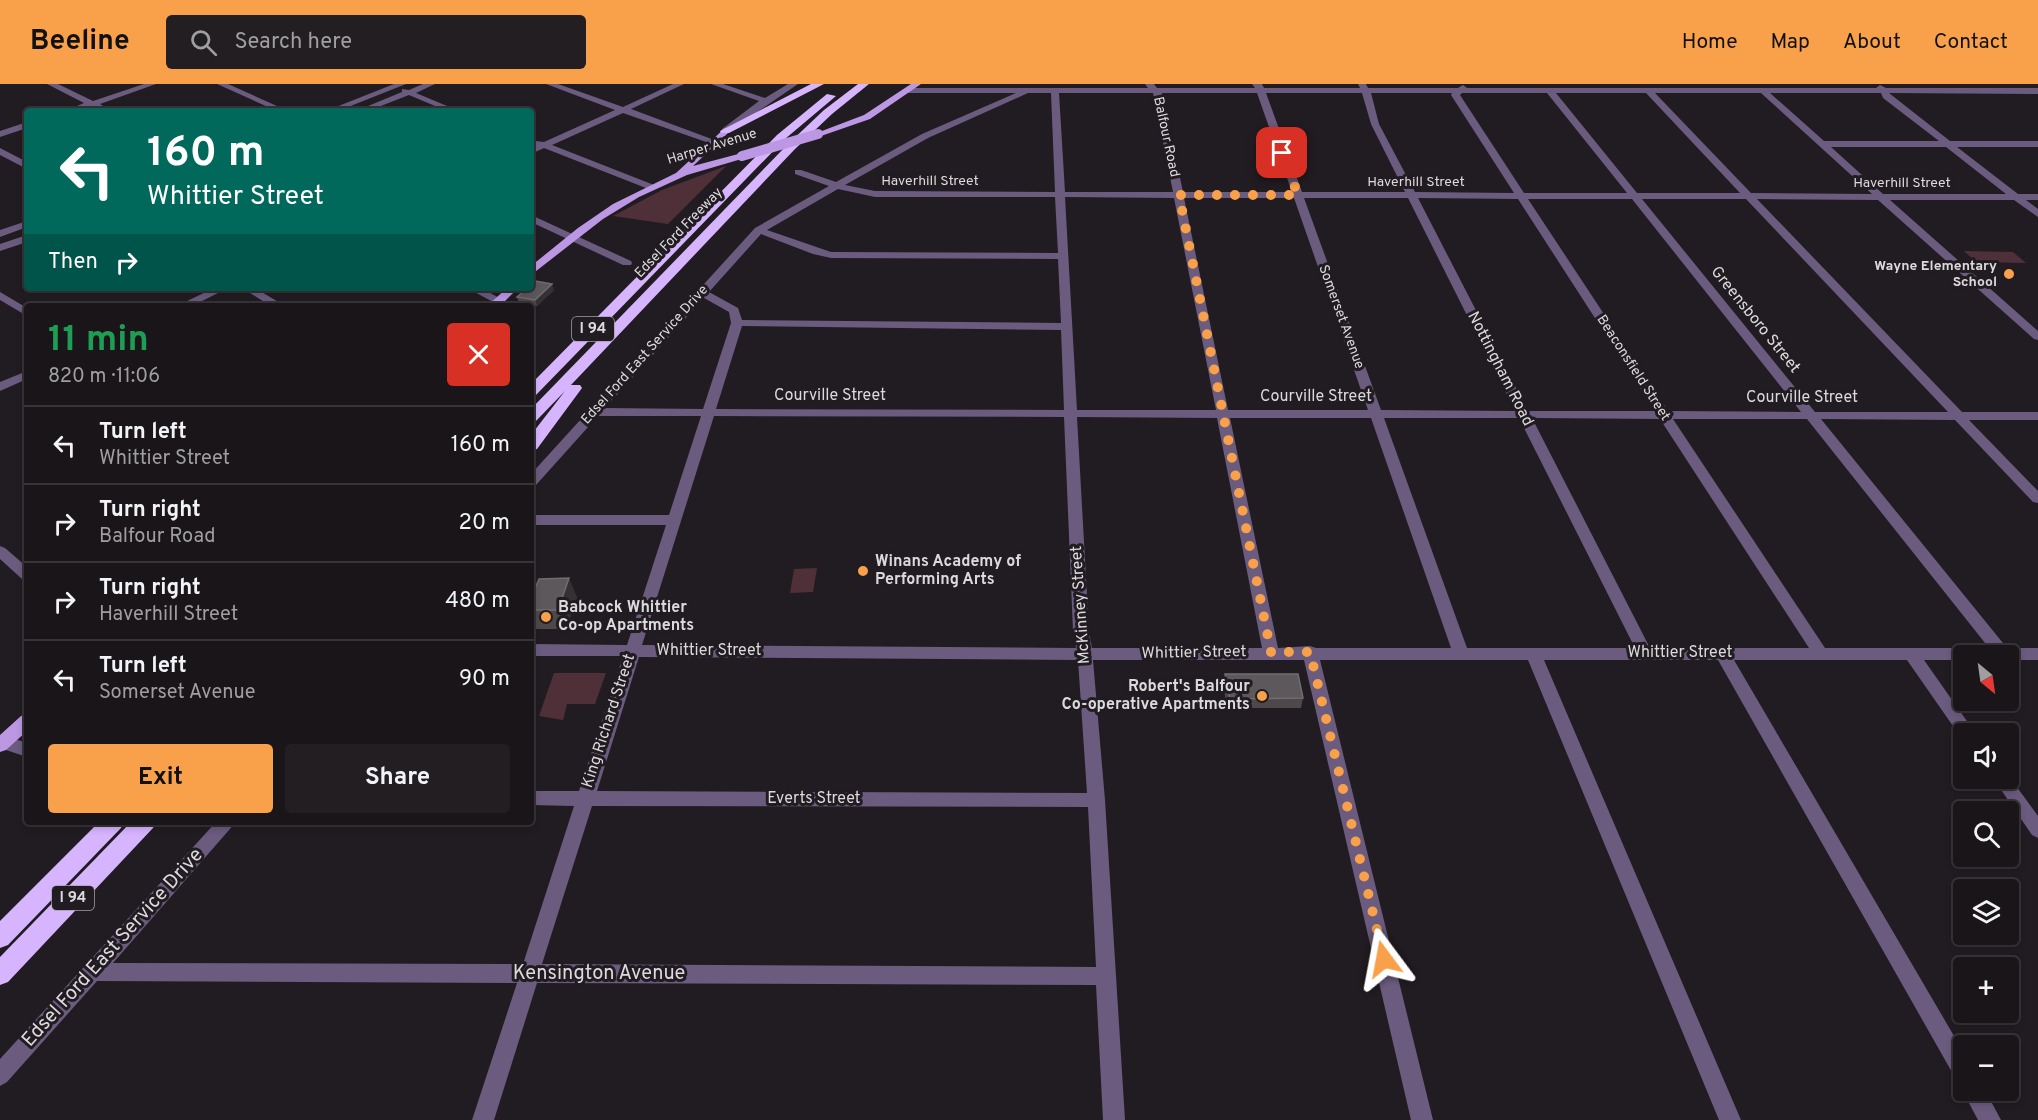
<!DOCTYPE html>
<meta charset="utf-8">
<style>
:root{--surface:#191519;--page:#221e22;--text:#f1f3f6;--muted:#9f9fa2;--line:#373438;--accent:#f8a14a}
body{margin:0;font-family:Overpass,sans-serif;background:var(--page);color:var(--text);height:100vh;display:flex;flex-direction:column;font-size:22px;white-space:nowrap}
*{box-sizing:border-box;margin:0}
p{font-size:20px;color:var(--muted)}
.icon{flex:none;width:33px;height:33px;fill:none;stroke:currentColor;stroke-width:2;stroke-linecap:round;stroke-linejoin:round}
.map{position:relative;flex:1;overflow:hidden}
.sheet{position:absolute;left:24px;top:219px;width:510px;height:522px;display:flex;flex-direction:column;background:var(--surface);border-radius:6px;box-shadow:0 3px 9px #0003,0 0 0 2px var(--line)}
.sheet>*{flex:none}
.banner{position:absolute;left:24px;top:24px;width:510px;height:183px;border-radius:6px;box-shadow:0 3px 9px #0003,0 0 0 2px var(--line);background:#00695c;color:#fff;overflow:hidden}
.needle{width:39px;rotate:151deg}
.buttons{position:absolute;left:1953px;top:561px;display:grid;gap:12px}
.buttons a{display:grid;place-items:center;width:66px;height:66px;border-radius:6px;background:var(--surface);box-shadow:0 3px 9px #0003,0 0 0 2px var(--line);font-size:30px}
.pin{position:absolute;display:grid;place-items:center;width:51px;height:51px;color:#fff;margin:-26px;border-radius:12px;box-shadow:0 3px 9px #0006}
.me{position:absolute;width:66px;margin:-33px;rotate:347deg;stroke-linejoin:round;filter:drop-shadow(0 0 4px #0008)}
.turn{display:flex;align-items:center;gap:21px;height:126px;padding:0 24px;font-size:27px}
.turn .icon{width:78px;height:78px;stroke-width:2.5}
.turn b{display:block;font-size:42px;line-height:51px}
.then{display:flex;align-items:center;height:57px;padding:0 24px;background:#0003;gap:12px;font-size:22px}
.round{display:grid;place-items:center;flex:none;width:63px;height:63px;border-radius:6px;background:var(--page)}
.head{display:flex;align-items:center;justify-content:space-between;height:102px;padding:0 24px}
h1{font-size:36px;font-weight:700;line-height:45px;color:#1e9e55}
.action{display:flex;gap:12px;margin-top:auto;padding:12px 24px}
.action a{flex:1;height:69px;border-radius:6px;background:var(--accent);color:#111;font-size:24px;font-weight:700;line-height:69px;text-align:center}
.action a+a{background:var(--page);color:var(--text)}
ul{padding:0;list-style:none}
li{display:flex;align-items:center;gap:18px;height:78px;padding:0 24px;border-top:2px solid var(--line)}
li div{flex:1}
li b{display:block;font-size:22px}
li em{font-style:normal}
header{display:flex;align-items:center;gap:36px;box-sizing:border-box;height:84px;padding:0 30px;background:var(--accent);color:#111}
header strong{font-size:28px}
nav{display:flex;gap:33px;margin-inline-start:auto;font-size:21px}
.search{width:420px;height:54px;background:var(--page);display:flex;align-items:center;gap:15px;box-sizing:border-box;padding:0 21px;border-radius:6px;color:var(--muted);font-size:22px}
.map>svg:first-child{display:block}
.green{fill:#4f3038}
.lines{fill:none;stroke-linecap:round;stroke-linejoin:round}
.minor{fill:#6b5b7f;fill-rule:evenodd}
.major{fill:#bb97e4;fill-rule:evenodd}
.highway{fill:#d6b4fe;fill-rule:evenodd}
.major-bridge{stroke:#bb97e4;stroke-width:10}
.wall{fill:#4e484b}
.shaded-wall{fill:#353034}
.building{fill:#5d585b;stroke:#716c6f;stroke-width:1.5}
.route{stroke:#f8a14a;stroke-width:10;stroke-dasharray:0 18}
.poi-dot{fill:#f8a14a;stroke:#211c21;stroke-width:2}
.labels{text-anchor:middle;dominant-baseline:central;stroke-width:6;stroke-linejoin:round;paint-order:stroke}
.far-street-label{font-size:14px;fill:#dcd9dc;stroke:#211c21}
.far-poi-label{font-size:14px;font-weight:bold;fill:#dcd9dc;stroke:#211c21;text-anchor:end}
.shield{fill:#211c21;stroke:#a4a0a4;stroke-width:1.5}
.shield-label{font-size:15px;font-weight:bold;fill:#dcd9dc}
.street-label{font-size:16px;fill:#dcd9dc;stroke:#211c21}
.poi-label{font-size:16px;font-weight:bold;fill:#dcd9dc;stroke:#211c21;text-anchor:start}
.near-street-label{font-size:20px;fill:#dcd9dc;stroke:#211c21}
</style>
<header>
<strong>Beeline</strong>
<div class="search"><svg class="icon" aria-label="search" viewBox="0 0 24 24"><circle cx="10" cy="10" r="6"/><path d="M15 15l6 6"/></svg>Search here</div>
<nav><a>Home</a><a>Map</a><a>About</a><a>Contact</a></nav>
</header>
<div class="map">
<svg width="2038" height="1036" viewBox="0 0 2038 1036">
<rect width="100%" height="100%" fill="#211c21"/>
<path class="green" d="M726,82L668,140L613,132L662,106Z
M1964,167L2013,168L2026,179L1976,178Z
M817,484L813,508L790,509L794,485Z
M554,589H606L595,620H567L563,636L539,632Z"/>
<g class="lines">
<path class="minor" d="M47,0H58L93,17L144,0H156L100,20L111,27H100L91,23L79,27H66L84,19Z
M217,0H228L288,27H277Z
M394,0H406L338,27H326Z
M423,0H435L416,9L459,27H447L409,11L368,27H356L402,8V5L409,6Z
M546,0H558L623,23L673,0H684L631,25L717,57L709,59L623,29L552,61L654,101L656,103L651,106L544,64L531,70V64L536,61V57L544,58L615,26Z
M711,0H723L765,14L788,0H798L725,50L722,49V45L759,17Z
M1145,0H1154L1157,4H1255L1252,0H1262L1264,4H1360L1358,0H1366L1368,4H1458L1463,1L1467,4H1876L1880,1L1886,4H2038V10L1889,9L1950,57H2038V63H1957L2018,110H2038V116H2026L2038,125V133L2014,116H1890L2038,247V256L2034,255L1878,116L1757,115L1962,328H2038V336H1969L2038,407V419L2033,418L1955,336L1821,335L2007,564H2038V576H2008V572H1964V576H1924L1976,650H1964L1962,655L1907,576H1734L1964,969V1000L1957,997L1718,576H1544L1741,1036H1719L1528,576H1320L1433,1036H1411L1304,576H1093L1105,716L1125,1036H1103L1096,901L537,899L494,1036H472L517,899L97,897L7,998L0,1002V975L216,738H236L113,879L523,880L574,722L531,721V707H579L623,572H531V560L627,561L666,441H531V431H669L701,332H598L536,401L531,402V390L755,144L829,102L795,90V86H801L836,98L922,50L1016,9H909L906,8V4H1148ZM1028,9H1051L1055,108L875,107L845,101L928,54ZM1059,9H1153L1173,108H1065ZM1162,9H1257L1292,108H1183ZM1266,9H1362L1371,40L1405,108H1302ZM1371,9H1452L1451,11L1514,109L1415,108L1379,40ZM1462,9H1547L1627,109H1524L1460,11ZM1556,9H1646L1740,109H1637ZM1655,9H1761L1872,110L1751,109ZM1770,9H1881L1883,14L1939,57H1824ZM1831,63H1946L2006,110H1883ZM838,105L875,113H1055L1058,169L831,168L767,146ZM1065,113L1174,114L1216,326H1077ZM1184,114H1294L1368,326H1228ZM1304,114H1408L1515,327L1381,326ZM1418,114L1518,115L1655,327H1528ZM1528,115H1632L1801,328L1668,327ZM1642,115H1746L1948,328H1815ZM761,150L813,170L831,174L1058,175L1061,239L742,236L738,224L709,208ZM704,214L729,228L731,239L703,325L605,324ZM742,242L1061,246L1064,326L716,325ZM714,332L1064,333L1073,547L1076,564L642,561ZM1077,333L1217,334L1262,564H1092L1089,547ZM1230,334H1371L1451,564H1316L1310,562L1278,564ZM1384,334H1519L1635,564H1467ZM1532,334L1660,335L1809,564H1650ZM1673,335H1807L1989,564H1825ZM639,573L1078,576L1087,709L597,707ZM592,722L1088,723L1096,883L542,880Z
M27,38V44L0,53V47Z
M0,64L27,78V85L0,71Z
M531,131L631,177L632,179L631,181H623L531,138Z
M27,137V143L0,153V146Z
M27,151V158L0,167V160Z
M214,204H228L192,222H177Z
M242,204H255L285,222H271Z
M467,204H481L505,217L503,219H495Z
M0,208L27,224V232L0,216Z
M27,287V295L0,307V298Z
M0,462L5,464L27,483V496L22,495L0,475Z
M3,651L27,659V673L0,664V652Z
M2008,691L2038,732V754L2032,751L1993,694H2008Z
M1964,1003V1006H1985L2001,1036H1978L1962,1006Z"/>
<path class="major" d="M911,0H921L870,35L821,52L814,50L864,31Z
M725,44L728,45V49L693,82L742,69L745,70V74L687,91L639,113L603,135L531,191V182L578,144L613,120L676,89Z
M507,204H518L500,222H487Z
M27,630V647L6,666L0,668V651L21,632Z"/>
<path class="highway" d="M811,0H824L729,49H721L720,47Z
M858,0H869L832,30L795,65L571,301H580L582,304L537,365L531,367V351L565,307L536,337L531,339V325L787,61L824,26Z
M827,10L836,12L785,55L536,311L531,312V300L777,51Z
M99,738H124L121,744L8,861L0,864V837Z
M131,738H156L153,744L8,898L0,901V873Z"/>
<path class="major-bridge" d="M742,72L818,50"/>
</g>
<path class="wall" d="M554,206L537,222L519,219L517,213Z
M577,513L566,545H535L531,536V514Z
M1225,590L1303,614L1301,624H1227L1223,600Z"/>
<path class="shaded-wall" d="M552,200L554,206L537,222L535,216Z
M569,494L577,513L566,545L558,526Z"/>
<path class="building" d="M535,197L552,200L535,216L517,213L527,204H531V200Z
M569,494L558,526H531V514L539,495Z
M1225,590H1298L1303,614L1230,615Z"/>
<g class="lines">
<path class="route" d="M1282,69L1298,111H1179L1271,568H1310L1384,875"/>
</g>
<g class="poi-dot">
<circle cx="2009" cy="190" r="6"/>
<circle cx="863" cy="487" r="6"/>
<circle cx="546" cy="533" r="6"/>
<circle cx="1262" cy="612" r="6"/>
</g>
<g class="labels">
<g class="far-street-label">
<text transform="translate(1166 53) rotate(78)">Balfour Road</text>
<text transform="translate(712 63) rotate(-17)">Harper Avenue</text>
<text x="930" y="97">Haverhill Street</text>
<text x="1416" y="98">Haverhill Street</text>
<text x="1902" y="99">Haverhill Street</text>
<text transform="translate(679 149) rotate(-46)">Edsel Ford Freeway</text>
<text transform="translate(1341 233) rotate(70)">Somerset Avenue</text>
<text transform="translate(645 271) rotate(-48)">Edsel Ford East Service Drive</text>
<text transform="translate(1633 284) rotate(57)">Beaconsfield Street</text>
</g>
<g class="far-poi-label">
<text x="1997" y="182">Wayne Elementary<tspan x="1997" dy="16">School</tspan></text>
</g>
<g class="shield">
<rect x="572" y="233" width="42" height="24" rx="4.5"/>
<rect x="52" y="802" width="42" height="24" rx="4.5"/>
</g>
<g class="shield-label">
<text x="593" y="245">I 94</text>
<text x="73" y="814">I 94</text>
</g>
<g class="street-label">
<text transform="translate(1755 236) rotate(51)">Greensboro Street</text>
<text transform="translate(1500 285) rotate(63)">Nottingham Road</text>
<text x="830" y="312">Courville Street</text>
<text x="1316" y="313">Courville Street</text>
<text x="1802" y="314">Courville Street</text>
<text transform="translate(1081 521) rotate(-94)">McKinney Street</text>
<text x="709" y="567">Whittier Street</text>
<text transform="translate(1194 569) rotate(-1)">Whittier Street</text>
<text x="1680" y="569">Whittier Street</text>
<text transform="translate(609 637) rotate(-72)">King Richard Street</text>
<text x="814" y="715">Everts Street</text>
</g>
<g class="poi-label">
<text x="875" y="478">Winans Academy of<tspan x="875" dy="18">Performing Arts</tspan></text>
<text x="558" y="524">Babcock Whittier<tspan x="558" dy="18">Co-op Apartments</tspan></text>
<text x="1250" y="603" text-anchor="end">Robert's Balfour<tspan x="1250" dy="18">Co-operative Apartments</tspan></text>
</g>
<g class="near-street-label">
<text transform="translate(113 864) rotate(-48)">Edsel Ford East Service Drive</text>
<text x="599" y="890">Kensington Avenue</text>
</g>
</g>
</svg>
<div class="buttons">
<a><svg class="needle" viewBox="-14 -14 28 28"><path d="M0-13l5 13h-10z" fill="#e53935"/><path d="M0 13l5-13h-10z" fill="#9f9fa2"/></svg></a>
<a><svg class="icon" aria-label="sound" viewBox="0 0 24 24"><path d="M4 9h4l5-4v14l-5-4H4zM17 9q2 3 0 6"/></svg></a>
<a><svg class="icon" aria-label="search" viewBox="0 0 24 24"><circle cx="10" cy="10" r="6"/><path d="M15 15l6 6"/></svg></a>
<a><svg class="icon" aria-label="layers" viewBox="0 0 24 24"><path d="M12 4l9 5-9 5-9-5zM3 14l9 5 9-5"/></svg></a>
<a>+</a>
<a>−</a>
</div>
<div class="pin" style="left:1282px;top:69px;background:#d93025"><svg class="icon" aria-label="arrive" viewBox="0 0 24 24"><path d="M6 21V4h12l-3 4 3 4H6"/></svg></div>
<svg class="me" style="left:1384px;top:875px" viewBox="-20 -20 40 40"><path d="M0-17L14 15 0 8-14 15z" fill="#f8a14a" stroke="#fff" stroke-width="4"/></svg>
<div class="banner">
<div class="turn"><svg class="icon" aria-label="left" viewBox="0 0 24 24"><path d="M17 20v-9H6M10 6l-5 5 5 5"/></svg><div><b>160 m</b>Whittier Street</div></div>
<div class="then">Then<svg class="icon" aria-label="right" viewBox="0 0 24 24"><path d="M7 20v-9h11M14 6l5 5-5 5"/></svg></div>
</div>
<section class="sheet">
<div class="head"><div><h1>11 min</h1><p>820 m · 11:06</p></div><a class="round" style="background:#d93025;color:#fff"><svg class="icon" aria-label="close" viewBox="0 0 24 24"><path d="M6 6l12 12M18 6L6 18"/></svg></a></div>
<ul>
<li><svg class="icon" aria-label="left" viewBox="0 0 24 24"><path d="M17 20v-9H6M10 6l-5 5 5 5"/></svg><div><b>Turn left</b><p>Whittier Street</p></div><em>160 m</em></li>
<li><svg class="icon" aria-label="right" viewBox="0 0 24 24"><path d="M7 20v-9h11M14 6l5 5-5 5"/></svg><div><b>Turn right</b><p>Balfour Road</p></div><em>20 m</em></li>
<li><svg class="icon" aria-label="right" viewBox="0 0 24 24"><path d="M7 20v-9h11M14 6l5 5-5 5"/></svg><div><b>Turn right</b><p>Haverhill Street</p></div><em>480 m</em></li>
<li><svg class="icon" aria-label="left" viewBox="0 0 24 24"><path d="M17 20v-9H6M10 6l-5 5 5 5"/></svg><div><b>Turn left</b><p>Somerset Avenue</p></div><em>90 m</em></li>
</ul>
<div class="action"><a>Exit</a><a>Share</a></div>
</section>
</div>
